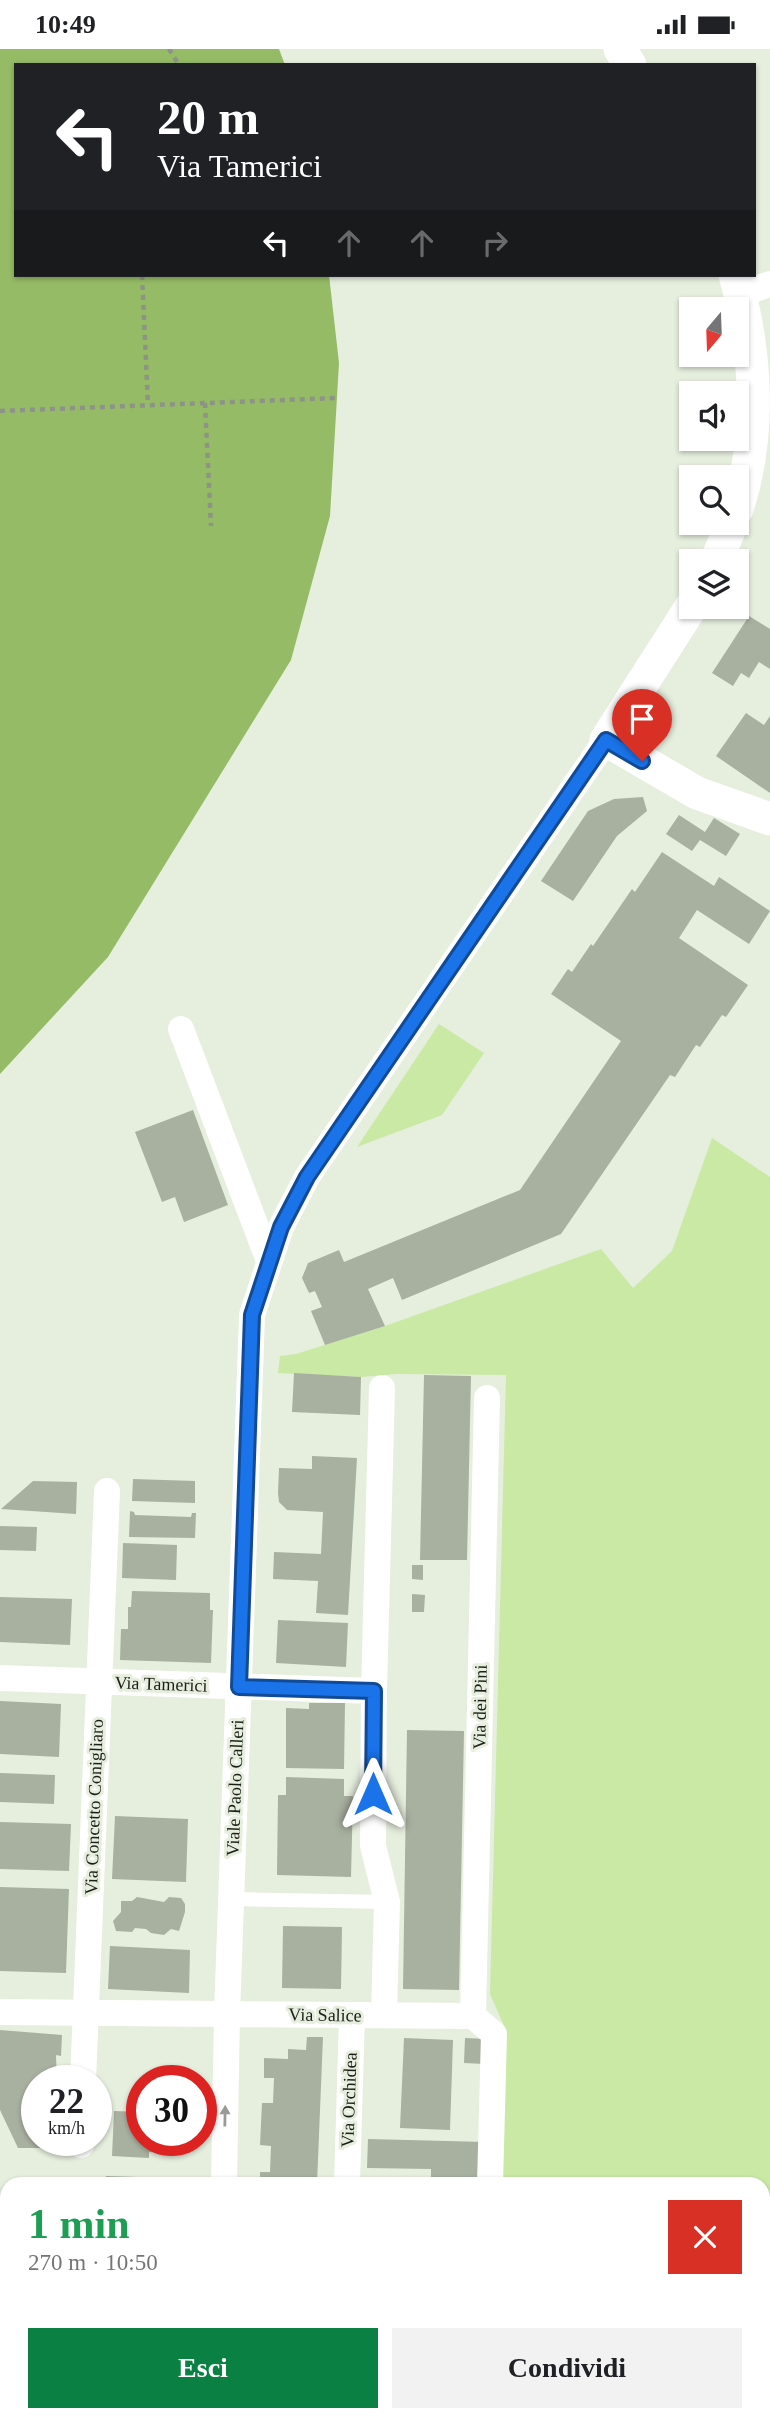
<!DOCTYPE html>
<html lang="it">
<meta charset="utf-8">
<style>
:root{--surface:#fff;--page:#f2f2f2;--text:#202124;--muted:#757577;--accent:#0b8043}
body{margin:0;font-family:"Times New Roman",serif;background:var(--page);color:var(--text);height:100vh;display:flex;flex-direction:column;font-size:26px;white-space:nowrap}
*{box-sizing:border-box;margin:0}
p{font-size:23px;color:var(--muted)}
.icon{flex:none;width:38px;height:38px;fill:none;stroke:currentColor;stroke-width:2;stroke-linecap:round;stroke-linejoin:round}
.map{position:relative;flex:1;overflow:hidden}
.panel{position:absolute;left:0px;top:2128px;width:770px;height:245px;display:flex;flex-direction:column;background:var(--surface);border-radius:21px 21px 0 0;box-shadow:0 2px 5px #0004}
.panel>*{flex:none}
.banner{position:absolute;left:14px;top:14px;width:742px;height:214px;border-radius:0px;box-shadow:0 2px 5px #0004;background:#202124;color:#fff;overflow:hidden}
.needle{width:46px;rotate:199deg}
.fabs{position:absolute;left:679px;top:248px;display:grid;gap:14px}
.fabs a{display:grid;place-items:center;width:70px;height:70px;border-radius:0px;background:var(--surface);box-shadow:0 2px 5px #0004;font-size:35px}
.speed{position:absolute;left:21px;top:2016px;display:flex;gap:14px;font-size:35px;font-weight:700;text-align:center}
.speed>*{display:grid;place-content:center;width:91px;height:91px;border-radius:50%;background:var(--surface);box-shadow:0 2px 5px #0004;line-height:1}
.speed small{font-size:18px;font-weight:400}
.speed .limit{border:10px solid #d22;background:#fff;color:#111}
.pin{position:absolute;display:grid;place-items:center;width:60px;height:60px;color:#fff;margin:-72px -30px;border-radius:50% 50% 50% 0;rotate:-45deg;box-shadow:0 0 7px #0007}
.pin .icon{rotate:45deg}
.me{position:absolute;width:77px;margin:-38px;rotate:0deg;stroke-linejoin:round;filter:drop-shadow(0 0 5px #0008)}
.turn{display:flex;align-items:center;gap:24px;height:147px;padding:0 28px;font-size:32px}
.turn .icon{width:91px;height:91px;stroke-width:2.5}
.turn b{display:block;font-size:49px;line-height:60px}
.lanes{display:flex;align-items:center;height:66px;padding:0 28px;background:#0003;justify-content:center;gap:35px;direction:ltr}
.lanes .off{opacity:.35}
.round{display:grid;place-items:center;flex:none;width:74px;height:74px;border-radius:0px;background:var(--page)}
.headline{display:flex;align-items:center;justify-content:space-between;height:119px;padding:0 28px}
h1{font-size:42px;font-weight:700;line-height:52px;color:#1e9e55}
.cta{display:flex;gap:14px;margin-top:auto;padding:14px 28px}
.cta a{flex:1;height:80px;border-radius:0px;background:var(--accent);color:#fff;font-size:28px;font-weight:700;line-height:80px;text-align:center}
.cta a+a{background:var(--page);color:var(--text)}
.status{display:flex;justify-content:space-between;align-items:center;height:49px;padding:0 35px;background:var(--surface);direction:ltr}
.status svg{height:19px;fill:currentColor}
.map>svg:first-child{display:block}
.green{fill:#c9e9a4}
.water{fill:#96bb66}
.building{fill:#a8b0a0}
.lines{fill:none;stroke-linecap:round;stroke-linejoin:round}
.path{stroke:#8e9388;stroke-width:4.5;stroke-dasharray:5 5;stroke-linecap:butt}
.service{stroke:#fff;stroke-width:14}
.minor{stroke:#fff;stroke-width:26}
.tertiary{stroke:#fff;stroke-width:33}
.oneway{fill:#999a98}
.route-casing{stroke:#114b97;stroke-width:18}
.route{stroke:#1a73e8;stroke-width:12}
.labels{text-anchor:middle;dominant-baseline:central;stroke-width:6;stroke-linejoin:round;paint-order:stroke}
.street-label{font-size:18px;fill:#1c1e19;stroke:#e6eede}
</style>
<div class="status"><b>10:49</b><svg viewBox="0 0 49 12"><path d="M0 12V9h3v3zM5 12V6h3v6zM10 12V3h3v9zM15 12V0h3v12zM26 1h20v11H26zM47 4h2v5h-2z"/></svg></div>
<div class="map">
<svg width="770" height="2373" viewBox="0 0 770 2373">
<rect width="100%" height="100%" fill="#e6eede"/>
<path class="green" d="M439,975L484,1004L442,1066L357,1098Z
M712,1089L770,1128V2373H596L597,2366H763V2135H497L505,1979L490,1945L506,1326L397,1325L361,1328L278,1324L280,1307L296,1305L385,1277L601,1200L633,1239L672,1202Z"/>
<path class="water" d="M0,0H279L285,16H16V226H329L339,314L330,467L291,611L108,908L0,1025Z
M0,2176H7V2366H87V2373H0Z"/>
<path class="building" d="M749,567L770,580V620L759,613L749,629L741,624L733,637L712,624Z
M746,664L764,676L770,667V744L716,707Z
M643,748L647,762L617,787L573,852L541,832L588,762L614,750Z
M679,766L705,783L714,769L740,785L726,807L700,791L692,802L666,785Z
M662,803L714,837L719,828L770,862L749,895L697,861L679,889L748,936L726,968L722,966L700,998L696,996L675,1028L670,1026L561,1185L402,1251L393,1229L368,1240L385,1277L325,1296L311,1262L322,1258L315,1242L309,1244L302,1229L308,1214L339,1201L344,1213L520,1141L621,992L551,945L568,920L572,923L591,895L593,897L632,840L635,843Z
M193,1061L228,1156L184,1173L175,1148L162,1153L135,1083Z
M294,1324L361,1328L360,1366L292,1363Z
M424,1326L471,1327L467,1511H420Z
M312,1407L357,1409L348,1566L316,1564L318,1532L273,1530L274,1503L321,1505L323,1463L287,1461L279,1453L278,1444L279,1419L312,1420Z
M133,1430L195,1432V1454L132,1452Z
M33,1432L77,1433L76,1465L1,1460Z
M130,1462L134,1463L135,1466L191,1468L192,1464H196L195,1489L129,1488Z
M0,1477L37,1478L36,1502L0,1501Z
M123,1494L177,1496L176,1531L122,1529Z
M412,1516H423V1531L412,1530Z
M132,1542L210,1544V1561H213L211,1614L120,1611L121,1580H128V1558H131Z
M412,1545L425,1546L424,1563H412Z
M0,1548L72,1550L70,1596L0,1593Z
M278,1571L348,1574L346,1618L276,1614Z
M0,1652L61,1655L59,1708L0,1705Z
M309,1654H345L344,1720L286,1719V1659L309,1660Z
M407,1681L464,1682L459,1941L403,1940Z
M0,1724L55,1726L54,1755L0,1753Z
M286,1728L344,1730V1747H353L351,1828L277,1826L278,1746H286Z
M115,1767L188,1770L186,1833L112,1830Z
M0,1773L71,1775L69,1822L0,1820Z
M0,1838L69,1840L66,1924L0,1922Z
M137,1848L164,1853L169,1848L181,1849L185,1855V1863L179,1882L171,1880L164,1886L151,1884L146,1880L135,1879L132,1883L116,1882L113,1872L121,1863V1852H132Z
M283,1877L342,1878L341,1940L282,1939Z
M110,1897L190,1901L189,1944L108,1940Z
M0,1981L62,1986L61,2007L56,2006L57,2032H37V2091H60V2099H18L0,2061Z
M307,1988H323L317,2135H260V2123H270L271,2097L260,2096L262,2054H273L274,2029H264V2009L288,2010V2000L306,2001Z
M404,1989L453,1991L450,2081L400,2079Z
M465,1989L487,1990L485,2015L464,2014Z
M114,2062L142,2063V2091H191L190,2104L149,2103V2109L112,2107Z
M368,2090L486,2093L485,2135H431V2120L367,2119Z
M106,2127L173,2129V2135H106Z
M115,2366H183V2373H115Z
M250,2366H318V2373H250Z"/>
<g class="lines">
<path class="path" d="M169,0L179,16
M142,226L148,356
M205,354L211,477
M0,362L336,349"/>
<path class="service" d="M232,1850L387,1853"/>
<path class="minor" d="M740,245L770,235
M181,980L269,1212
M0,1629L374,1642L373,1797L387,1853L384,1966
M374,1642L382,1339
M0,1963L473,1967L494,1985L490,2135
M473,1967L487,1349
M83,2032L107,1442
M81,2096V2091
M224,2135L227,1965L252,1266L281,1178L307,1128L606,691
M347,2135L352,1966
M218,2373V2366
M341,2373V2366
M491,2373V2366"/>
<path class="tertiary" d="M620,0L630,16
M735,226C756,301 762,385 737,460
M716,513L732,474
M691,558L606,691L697,744L770,770"/>
</g>
<defs><path id="oneway-solid" d="M-6-.8H1V-3.2L6.5 0L1 3.2V.8H-6Z" transform="scale(1.75)"/></defs>
<use class="oneway" href="#oneway-solid" transform="translate(225 2067) rotate(-89)"/>
<g class="lines">
<g class="route-casing">
<path id="route" d="M373,1745L374,1642L239,1638L252,1266L281,1178L307,1128L606,691L642,712"/>
</g>
<use href="#route" class="route"/>
</g>
<g class="labels">
<g class="street-label">
<text transform="translate(161 1635) rotate(2)">Via Tamerici</text>
<text transform="translate(480 1658) rotate(-89)">Via dei Pini</text>
<text transform="translate(235 1739) rotate(-88)">Viale Paolo Calleri</text>
<text transform="translate(94 1758) rotate(-88)">Via Concetto Conigliaro</text>
<text transform="translate(325 1966) rotate(1)">Via Salice</text>
<text transform="translate(349 2051) rotate(-88)">Via Orchidea</text>
</g>
</g>
</svg>
<div class="fabs">
<a><svg class="needle" viewBox="-14 -14 28 28"><path d="M0-13l5 13h-10z" fill="#e53935"/><path d="M0 13l5-13h-10z" fill="#757577"/></svg></a>
<a><svg class="icon" aria-label="sound" viewBox="0 0 24 24"><path d="M4 9h4l5-4v14l-5-4H4zM17 9q2 3 0 6"/></svg></a>
<a><svg class="icon" aria-label="search" viewBox="0 0 24 24"><circle cx="10" cy="10" r="6"/><path d="M15 15l6 6"/></svg></a>
<a><svg class="icon" aria-label="layers" viewBox="0 0 24 24"><path d="M12 4l9 5-9 5-9-5zM3 14l9 5 9-5"/></svg></a>
</div>
<div class="speed"><div>22<small>km/h</small></div><div class="limit">30</div></div>
<div class="pin" style="left:642px;top:712px;background:#d93025"><svg class="icon" aria-label="arrive" viewBox="0 0 24 24"><path d="M6 21V4h12l-3 4 3 4H6"/></svg></div>
<svg class="me" style="left:373px;top:1745px" viewBox="-20 -20 40 40"><path d="M0-17L14 15 0 8-14 15z" fill="#1a73e8" stroke="#fff" stroke-width="4"/></svg>
<div class="banner">
<div class="turn"><svg class="icon" aria-label="left" viewBox="0 0 24 24"><path d="M17 20v-9H6M10 6l-5 5 5 5"/></svg><div><b>20 m</b>Via Tamerici</div></div>
<div class="lanes"><svg class="icon" aria-label="left" viewBox="0 0 24 24"><path d="M17 20v-9H6M10 6l-5 5 5 5"/></svg><svg class="icon off" aria-label="ahead" viewBox="0 0 24 24"><path d="M12 20V5M6 11l6-6 6 6"/></svg><svg class="icon off" aria-label="ahead" viewBox="0 0 24 24"><path d="M12 20V5M6 11l6-6 6 6"/></svg><svg class="icon off" aria-label="right" viewBox="0 0 24 24"><path d="M7 20v-9h11M14 6l5 5-5 5"/></svg></div>
</div>
<section class="panel">
<div class="headline"><div><h1>1 min</h1><p>270 m · 10:50</p></div><a class="round" style="background:#d93025;color:#fff"><svg class="icon" aria-label="close" viewBox="0 0 24 24"><path d="M6 6l12 12M18 6L6 18"/></svg></a></div>
<div class="cta"><a>Esci</a><a>Condividi</a></div>
</section>
</div>
